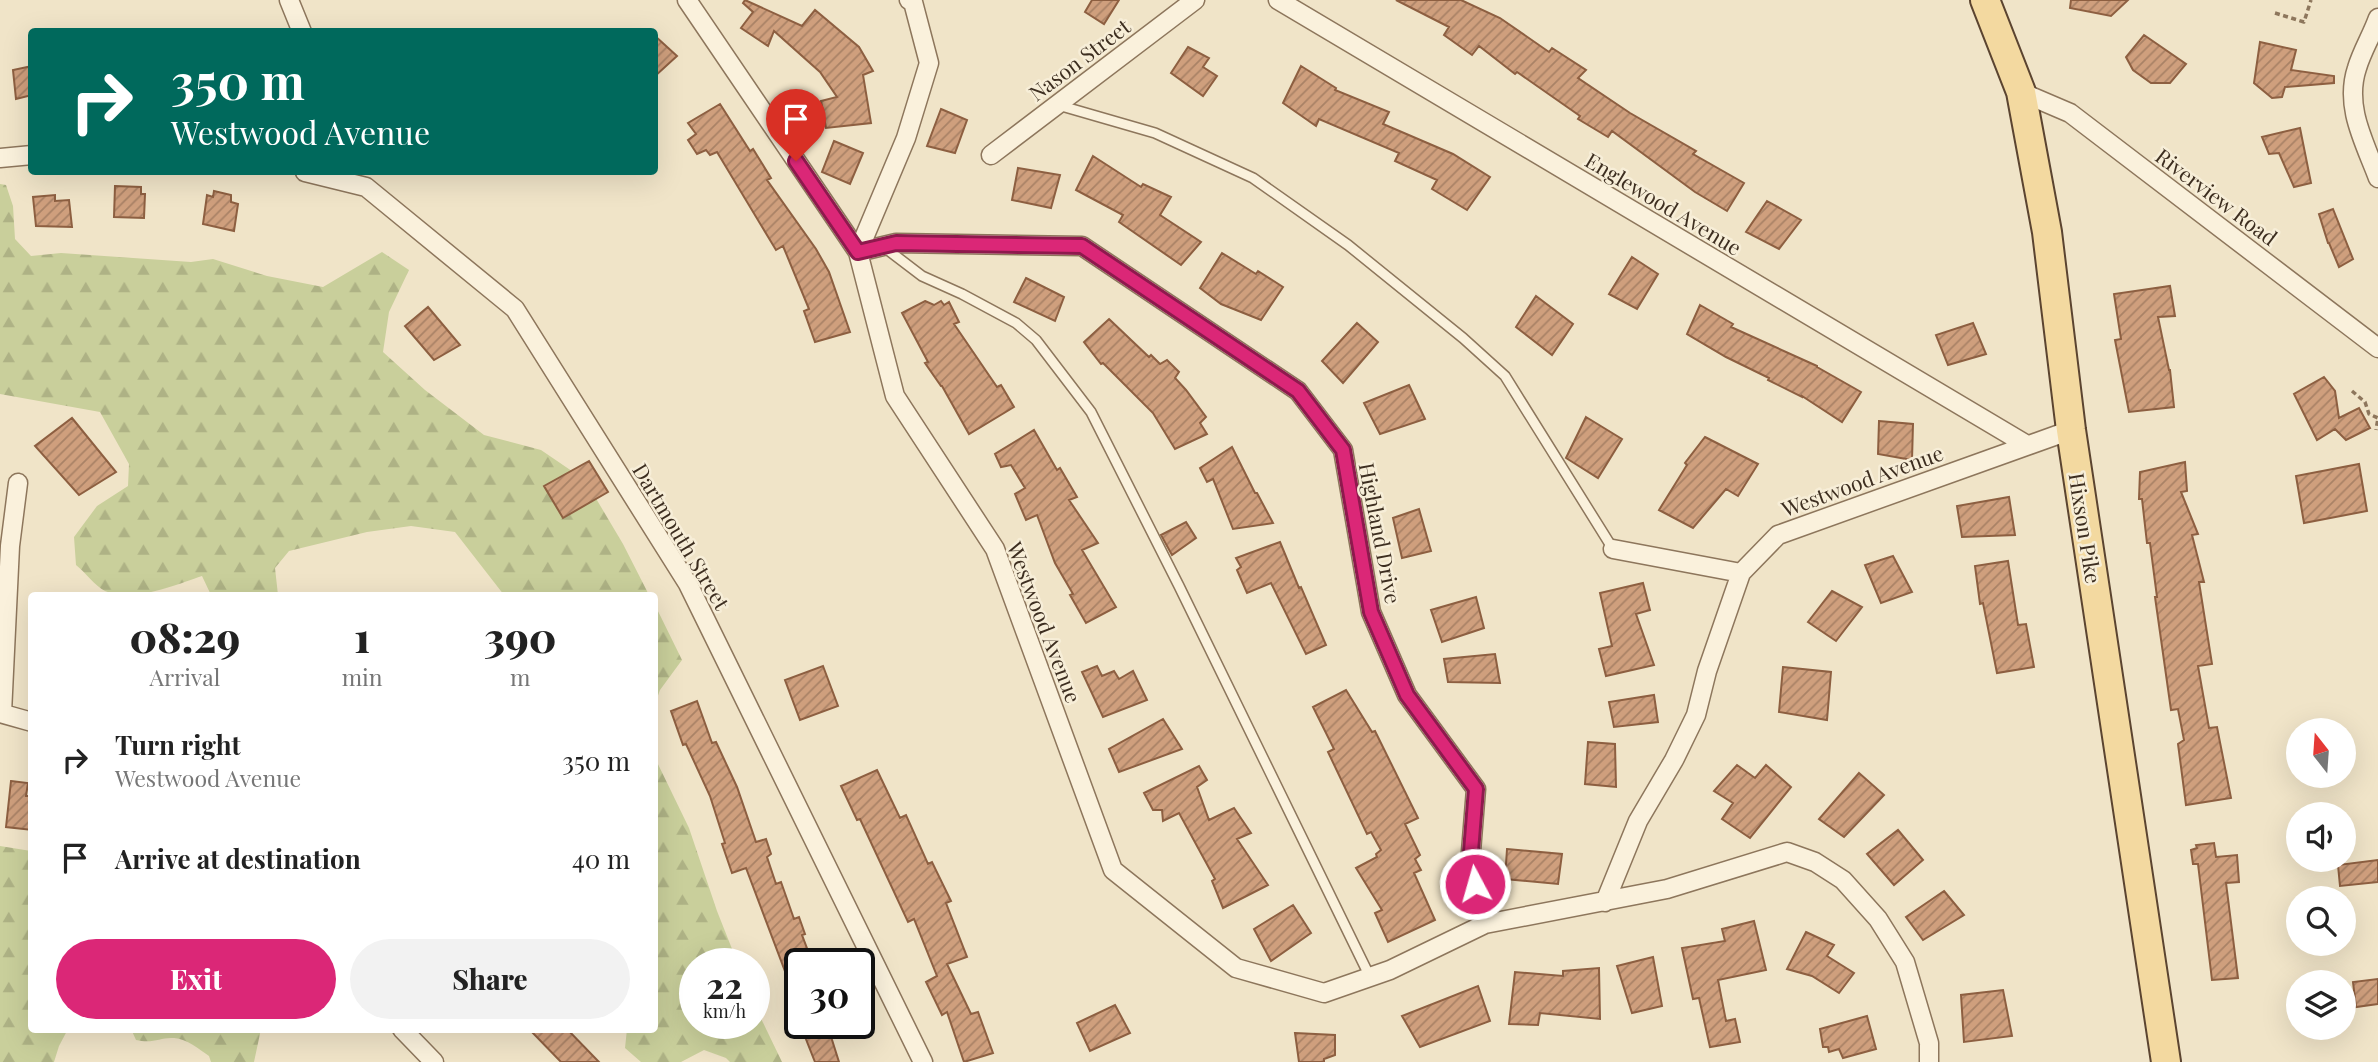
<!DOCTYPE html>
<style>
:root{--surface:#fff;--page:#f2f2f2;--text:#222;--muted:#767676;--accent:#db2777}
body{margin:0;font-family:"Playfair Display",serif;background:var(--page);color:var(--text);height:100vh;display:flex;flex-direction:column;font-size:26px;white-space:nowrap}
*{box-sizing:border-box;margin:0}
p{font-size:23px;color:var(--muted)}
.icon{flex:none;width:38px;height:38px;fill:none;stroke:currentColor;stroke-width:2;stroke-linecap:round;stroke-linejoin:round}
.map{position:relative;flex:1;overflow:hidden}
.drawer{position:absolute;left:28px;top:592px;width:630px;height:441px;display:flex;flex-direction:column;background:var(--surface);border-radius:7px;box-shadow:0 7px 28px #0002}
.drawer>*{flex:none}
.hud{position:absolute;left:28px;top:28px;width:630px;height:147px;border-radius:7px;box-shadow:0 7px 28px #0002;background:#00695c;color:#fff;overflow:hidden}
.needle{width:46px;rotate:343deg}
.tools{position:absolute;left:2286px;top:718px;display:grid;gap:14px}
.tools a{display:grid;place-items:center;width:70px;height:70px;border-radius:50%;background:var(--surface);box-shadow:0 7px 28px #0002;font-size:35px}
.speed{position:absolute;left:679px;top:948px;display:flex;gap:14px;font-size:35px;font-weight:700;text-align:center}
.speed>*{display:grid;place-content:center;width:91px;height:91px;border-radius:50%;background:var(--surface);box-shadow:0 7px 28px #0002;line-height:1}
.speed small{font-size:18px;font-weight:400}
.speed .limit{border:4px solid #111;border-radius:10px;background:#fff;color:#111}
.pin{position:absolute;display:grid;place-items:center;width:60px;height:60px;color:#fff;margin:-72px -30px;border-radius:50% 50% 50% 0;rotate:-45deg;box-shadow:0 0 7px #0007}
.pin .icon{rotate:45deg}
.me{position:absolute;width:77px;margin:-38px;rotate:354deg;stroke-linejoin:round;filter:drop-shadow(0 0 5px #0008)}
.turn{display:flex;align-items:center;gap:24px;height:147px;padding:0 28px;font-size:32px}
.turn .icon{width:91px;height:91px;stroke-width:2.5}
.turn b{display:block;font-size:49px;line-height:60px}
.eta{display:flex;justify-content:space-evenly;align-items:center;height:119px;text-align:center}
.eta b{font-size:42px;font-weight:800;line-height:49px}
.cta{display:flex;gap:14px;margin-top:auto;padding:14px 28px}
.cta a{flex:1;height:80px;border-radius:42px;background:var(--accent);color:#fff;font-size:28px;font-weight:800;line-height:80px;text-align:center}
.cta a+a{background:var(--page);color:var(--text)}
ul{padding:0;list-style:none}
li{display:flex;align-items:center;gap:21px;height:98px;padding:0 28px}
li div{flex:1}
li b{display:block;font-size:26px}
li em{font-style:normal}
.map>svg:first-child{display:block}
.forest{fill:url(#forest-firs)}
.building{fill:url(#building-hatch);stroke:#8d5f41;stroke-width:2}
.lines{fill:none;stroke-linecap:round;stroke-linejoin:round}
.service-casing{stroke:#8d765c;stroke-width:12}
.minor-casing{stroke:#8d765c;stroke-width:21}
.primary-casing{stroke:#5b4430;stroke-width:32}
.path{stroke:#8d765c;stroke-width:3.5;stroke-dasharray:5 3.5;stroke-linecap:butt}
.service{stroke:#faf1dc;stroke-width:9}
.minor{stroke:#faf1dc;stroke-width:18}
.primary{stroke:#f3d9a0;stroke-width:28}
.route-casing{stroke:#8e194d;stroke-width:18}
.route{stroke:#db2777;stroke-width:12}
.labels{text-anchor:middle;dominant-baseline:central;stroke-width:5;stroke-linejoin:round;paint-order:stroke}
.street-label{font-size:21px;fill:#3d2e20;stroke:#f7eed8}
</style>
<div class="map">
<svg width="2378" height="1062" viewBox="0 0 2378 1062">
<defs>
<pattern id="forest-firs" width="22" height="20" patternUnits="userSpaceOnUse" patternTransform="scale(1.75)"><rect width="22" height="20" fill="#c9cf9b"/><path d="M5 1l3.5 6h-7zM16 11l3.5 6h-7z" fill="#aeb285"/></pattern>
<pattern id="building-hatch" width="6" height="6" patternUnits="userSpaceOnUse" patternTransform="scale(1.75)"><rect width="6" height="6" fill="#cf9f7d"/><path d="M-1 1l2-2M0 6l6-6M5 7l2-2" fill="none" stroke="#a98266"/></pattern>
</defs>
<rect width="100%" height="100%" fill="#f0e4c8"/>
<path class="forest" d="M0,184L6,185L13,206L15,239L31,256L61,253L191,262L213,259L267,276L323,287L382,252L409,270L389,312L383,352L425,390L484,435L541,450L585,480L623,544L649,595H504L455,532L411,526L367,532L289,551L275,568L278,595H211L202,576C176,585 132,603 105,591C95,586 85,572 76,565L74,537L97,506L128,486L129,464L100,412L0,394Z
M655,605L682,660L660,690L655,704Z
M655,758L689,828L717,911L738,964H695V1024H754V1004L782,1062H730L726,1058L704,1050L681,1062H641L625,1048L627,1029H654Z
M0,846L31,851L32,1029H68L59,1046L54,1062H0Z
M131,1029H261L254,1062H211L209,1056C199,1049 187,1039 174,1038C160,1037 154,1044 136,1040Z"/>
<path class="building" d="M745,0L802,26L815,10L859,47L873,71L863,75L871,123L826,128L821,101L837,97L820,72L774,31L768,46L741,28L753,12L743,3Z
M1092,0H1119L1104,24L1085,12Z
M1396,0H1461L1500,18L1549,52L1552,48L1586,70L1578,78L1630,113L1696,151L1693,154L1744,183L1727,211L1695,192L1612,131L1608,137L1578,119L1580,116L1517,72L1515,74L1479,46L1472,55L1444,35L1449,27Z
M2071,0H2128L2111,16L2070,8Z
M654,35L677,56L654,77Z
M2144,35L2186,64L2170,83H2151L2133,70L2126,57Z
M2260,42L2296,50L2291,70L2334,76V83L2285,87L2282,97L2272,98L2254,83Z
M1188,47L1209,58L1203,67L1217,76L1203,96L1171,73Z
M32,66V95L16,99L13,70Z
M1301,66L1336,88L1335,90L1389,112L1383,124L1453,154L1490,177L1467,210L1432,189L1437,180L1395,161L1399,153L1319,119L1316,126L1283,103Z
M720,104L750,151L753,149L771,178L767,180L816,249L829,272L850,332L815,342L804,311L809,309L783,246L776,250L717,152L710,155L706,150L697,154L688,140L696,134L688,123Z
M941,109L967,120L955,153L927,146Z
M2300,128L2311,183L2294,187L2279,153L2269,154L2262,137Z
M834,141L863,153L850,184L822,172Z
M1093,156L1141,187L1143,184L1171,197L1160,215L1201,242L1181,265L1119,222L1123,215L1076,190Z
M1018,168L1060,175L1051,208L1012,200Z
M115,186L141,187V194H145L144,218L114,217Z
M214,191L231,195V202L238,204L234,231L203,224L207,195L213,197Z
M55,195V201L69,200L72,227L36,226L33,197Z
M1767,201L1801,220L1779,249L1746,232Z
M2333,209L2353,259L2339,267L2329,243H2328L2319,214Z
M1222,253L1256,274L1258,271L1283,287L1261,320L1221,304L1200,288Z
M1632,257L1658,274L1637,309L1609,294Z
M1026,278L1064,297L1055,321L1014,302Z
M2170,286L2175,316L2158,317L2169,370H2170L2174,407L2129,412L2115,340L2121,339L2114,294Z
M1536,296L1573,324L1552,355L1516,327Z
M925,301L934,305L941,301L944,305L949,302L959,322L954,324L997,387L1001,385L1014,407L969,434L942,386H941L925,363L928,362L902,313Z
M1700,305L1733,324L1731,327L1817,366V367L1861,392L1842,422L1802,396V397L1768,380L1769,378L1726,357L1687,334Z
M428,307L460,345L434,360L405,326Z
M1109,319L1149,357L1151,355L1160,364L1167,360L1179,372L1175,378L1186,390L1206,417L1200,423L1207,434L1175,449L1153,413L1103,363L1101,364L1084,342Z
M1357,323L1378,342L1343,383L1322,361Z
M1973,323L1986,354L1948,365L1936,335Z
M2324,377L2335,391L2339,418L2359,408L2370,428L2346,440L2335,429L2317,440L2294,394Z
M1409,385L1425,419L1380,434L1364,403Z
M1586,417L1622,439L1598,478L1566,458Z
M72,418L116,472L79,495L35,446Z
M1879,421L1913,424L1912,460L1878,454Z
M1034,430L1057,470L1060,468L1077,497L1069,500L1098,543L1082,550L1116,607L1086,623L1070,595L1073,594L1055,563L1037,515L1026,520L1015,494L1025,488L1011,465L1001,467L995,454Z
M1705,437L1758,464L1738,496L1726,489L1693,528L1659,510L1687,465L1685,463Z
M1232,447L1255,493H1257L1273,523L1233,529L1213,479L1207,482L1200,468Z
M589,461L608,492L563,518L544,486Z
M2185,462L2187,491L2181,492L2198,534L2192,535L2204,582H2199L2212,664L2198,666L2209,728L2217,727L2231,798L2186,805L2178,744L2184,740L2178,709L2171,710L2155,597H2157L2150,543H2147L2142,499H2139L2140,472Z
M2359,464L2367,511L2304,523L2296,476Z
M2009,497L2015,535L1962,537L1957,506Z
M1419,509L1431,551L1402,558L1393,518Z
M1186,522L1196,538L1172,555L1161,535Z
M1280,542L1299,588L1301,587L1326,645L1306,654L1271,583L1247,593L1237,570L1241,567L1236,558Z
M1893,556L1912,592L1881,603L1865,565Z
M2008,561L2018,625L2026,624L2034,667L1997,673L1983,603L1980,604L1975,566Z
M1643,583L1650,610L1636,614L1654,665L1606,676L1599,649L1612,646L1600,593Z
M1832,591L1862,607L1836,641L1808,622Z
M1476,597L1484,628L1442,642L1431,610Z
M1495,654L1500,683L1448,682L1444,659Z
M823,666L838,706L800,720L785,680Z
M1097,666L1102,676L1114,671L1119,679L1133,671L1147,700L1103,717L1082,672Z
M1783,667L1831,672L1827,720L1779,712Z
M1346,690L1372,732L1375,731L1418,818L1405,824L1420,855L1415,859L1421,870L1414,873L1435,920L1388,942L1375,913L1382,910L1356,868L1377,857L1376,854L1381,850L1371,832L1367,834L1328,752L1334,749L1313,707Z
M1654,695L1658,722L1614,727L1609,702Z
M697,701L712,743L716,742L737,787L756,842L766,839L771,854L767,857L776,884L781,882L794,919L799,917L805,934L802,935L813,964H800V1011L746,868L732,873L722,844L725,843L710,796L686,744L683,745L671,711Z
M1163,719L1182,749L1119,772L1109,749Z
M1588,742L1615,744L1616,787L1585,784Z
M1737,765L1755,778L1766,765L1791,787L1750,838L1722,819L1733,803L1714,791Z
M1199,766L1207,780L1197,787L1209,820L1234,808L1251,833L1237,839L1268,885L1223,908L1212,881L1215,879L1179,813L1163,821L1162,810H1153L1144,793Z
M877,770L900,818L906,815L928,864L932,862L951,901L946,903L967,957L947,964L971,1014L978,1012L993,1053L964,1062L947,1012L942,1015L926,982L937,976L914,919L908,922L860,819L857,820L841,786Z
M1859,773L1884,795L1844,837L1819,819Z
M11,781L28,783L26,796H32V830L6,827Z
M1898,830L1923,860L1894,885L1867,854Z
M2214,843L2216,857L2237,855L2239,882L2226,883L2238,978L2212,980L2198,864H2193L2191,850L2197,848L2196,845Z
M1507,849L1562,854L1558,884L1505,879Z
M2378,860V882L2340,886L2338,865Z
M1944,891L1964,915L1923,940L1906,917Z
M1293,905L1311,933L1271,961L1254,929Z
M1754,921L1766,970L1718,980L1726,1021L1735,1019L1740,1042L1710,1047L1699,998L1693,999L1682,948L1725,941L1722,929Z
M1806,932L1834,945L1827,956L1854,973L1839,993L1812,976L1787,969Z
M1653,957L1662,1006L1632,1013L1617,966Z
M1599,968L1600,1019L1540,1013L1538,1025L1509,1024L1515,972L1563,976V971Z
M2378,979V1004L2356,1007L2353,982Z
M1478,986L1490,1021L1420,1047L1402,1016Z
M2003,990L2012,1036L1964,1042L1961,995Z
M1115,1005L1130,1033L1090,1051L1077,1023Z
M1867,1016L1876,1049L1843,1058L1839,1049L1829,1052L1828,1047H1823L1820,1029Z
M800,1024H827L839,1062H815Z
M529,1029H567L599,1062H561Z
M1295,1033L1335,1035V1055L1324,1059V1062H1299Z"/>
<g class="lines">
<g class="service-casing">
<path id="service" d="M1058,105L1155,133L1253,178L1348,245L1463,338L1505,376L1613,549
M884,247L922,276L962,294L1016,323L1036,340L1091,412L1179,586L1370,977"/>
</g>
<g class="minor-casing">
<path id="minor" d="M289,0L302,32
M687,0L858,252L895,396L995,549L1113,870L1236,968L1324,993L1390,970L1485,924L1667,889L1787,852L1815,862L1843,880L1878,919L1905,962L1929,1043V1062
M1278,0L2027,445
M2378,18C2372,35 2362,51 2357,68C2344,107 2365,143 2378,178
M2021,92L2070,113L2378,348
M991,155L1195,0
M0,158L32,155
M305,172L366,187L515,309L688,584L923,1062
M858,252L896,243L1082,246L1298,391L1343,450L1371,612L1407,695L1476,789L1470,864L1485,924
M858,252L906,138L929,63L913,2L909,0
M1613,549L1741,573
M0,713L32,722
M2,713L10,546L18,483
M1605,902L1638,821L1674,760L1696,715L1707,671L1741,573L1778,535L2071,430
M402,1029L434,1062"/>
</g>
<g class="primary-casing">
<path id="primary" d="M1985,0L2021,92L2047,232L2071,430L2166,1062"/>
</g>
<path class="path" d="M2275,13L2304,22L2311,0
M2352,391L2365,402L2369,414L2378,418L2376,430"/>
<use href="#service" class="service"/>
<use href="#minor" class="minor"/>
<use href="#primary" class="primary"/>
</g>
<g class="lines">
<g class="route-casing">
<path id="route" d="M796,161L858,252L896,243L1082,246L1298,391L1343,450L1371,612L1407,695L1476,789L1470,864L1475,884"/>
</g>
<use href="#route" class="route"/>
</g>
<g class="labels">
<g class="street-label">
<text transform="translate(1079 59) rotate(-37)">Nason Street</text>
<text transform="translate(2217 196) rotate(37)">Riverview Road</text>
<text transform="translate(1664 203) rotate(31)">Englewood Avenue</text>
<text transform="translate(1862 480) rotate(-20)">Westwood Avenue</text>
<text transform="translate(2086 528) rotate(81)">Hixson Pike</text>
<text transform="translate(1381 533) rotate(79)">Highland Drive</text>
<text transform="translate(682 536) rotate(59)">Dartmouth Street</text>
<text transform="translate(1045 622) rotate(69)">Westwood Avenue</text>
</g>
</g>
</svg>
<div class="tools">
<a><svg class="needle" viewBox="-14 -14 28 28"><path d="M0-13l5 13h-10z" fill="#e53935"/><path d="M0 13l5-13h-10z" fill="#767676"/></svg></a>
<a><svg class="icon" aria-label="sound" viewBox="0 0 24 24"><path d="M4 9h4l5-4v14l-5-4H4zM17 9q2 3 0 6"/></svg></a>
<a><svg class="icon" aria-label="search" viewBox="0 0 24 24"><circle cx="10" cy="10" r="6"/><path d="M15 15l6 6"/></svg></a>
<a><svg class="icon" aria-label="layers" viewBox="0 0 24 24"><path d="M12 4l9 5-9 5-9-5zM3 14l9 5 9-5"/></svg></a>
</div>
<div class="speed"><div>22<small>km/h</small></div><div class="limit">30</div></div>
<div class="pin" style="left:796px;top:161px;background:#d93025"><svg class="icon" aria-label="arrive" viewBox="0 0 24 24"><path d="M6 21V4h12l-3 4 3 4H6"/></svg></div>
<svg class="me" style="left:1475px;top:884px" viewBox="-20 -20 40 40"><circle r="17" fill="#db2777" stroke="#fff" stroke-width="3"/><path d="M0-11L8 9 0 5-8 9z" fill="#fff"/></svg>
<div class="hud">
<div class="turn"><svg class="icon" aria-label="right" viewBox="0 0 24 24"><path d="M7 20v-9h11M14 6l5 5-5 5"/></svg><div><b>350 m</b>Westwood Avenue</div></div>
</div>
<section class="drawer">
<div class="eta">
<div><b>08:29</b><p>Arrival</p></div>
<div><b>1</b><p>min</p></div>
<div><b>390</b><p>m</p></div>
</div>
<ul>
<li><svg class="icon" aria-label="right" viewBox="0 0 24 24"><path d="M7 20v-9h11M14 6l5 5-5 5"/></svg><div><b>Turn right</b><p>Westwood Avenue</p></div><em>350 m</em></li>
<li><svg class="icon" aria-label="arrive" viewBox="0 0 24 24"><path d="M6 21V4h12l-3 4 3 4H6"/></svg><div><b>Arrive at destination</b></div><em>40 m</em></li>
</ul>
<div class="cta"><a>Exit</a><a>Share</a></div>
</section>
</div>
